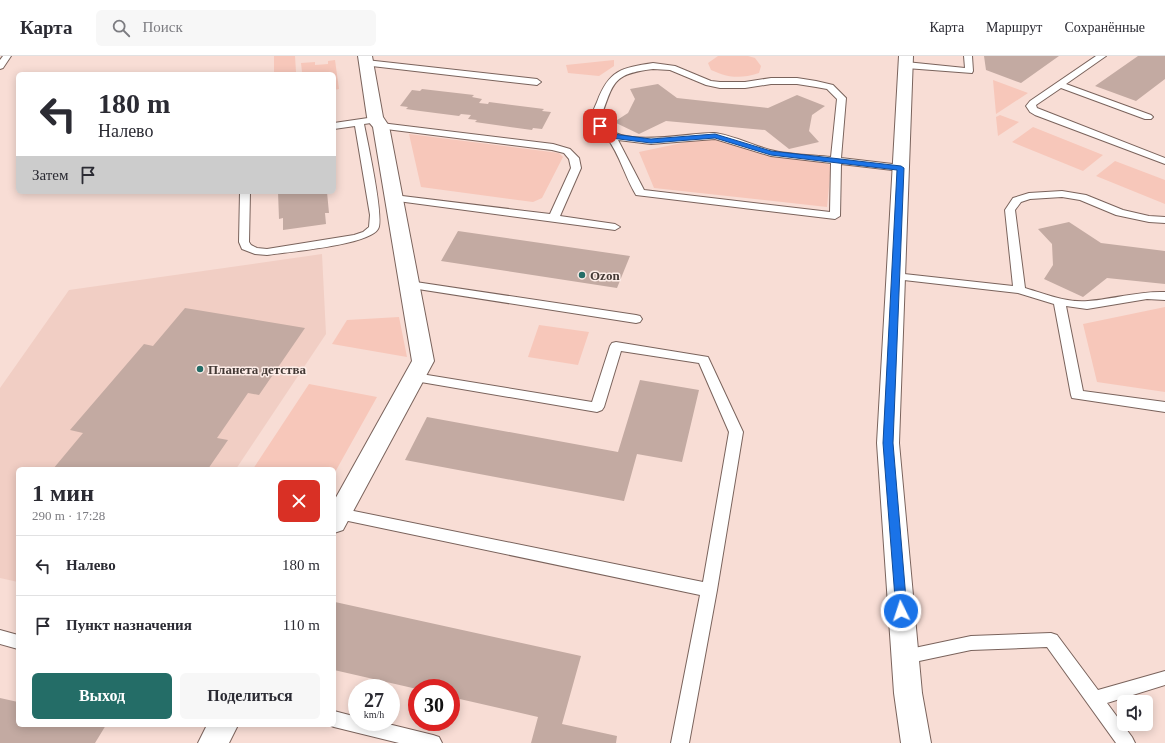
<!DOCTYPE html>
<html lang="ru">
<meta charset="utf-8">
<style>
:root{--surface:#fff;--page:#f7f7f7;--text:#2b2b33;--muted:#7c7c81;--line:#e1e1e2;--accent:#246d67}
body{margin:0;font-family:Georgia,serif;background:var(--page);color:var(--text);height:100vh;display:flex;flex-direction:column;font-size:15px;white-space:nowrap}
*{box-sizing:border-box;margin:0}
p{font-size:13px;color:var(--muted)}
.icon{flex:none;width:22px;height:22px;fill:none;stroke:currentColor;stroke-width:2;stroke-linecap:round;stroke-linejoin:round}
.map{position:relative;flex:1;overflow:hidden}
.details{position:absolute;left:16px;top:411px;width:320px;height:260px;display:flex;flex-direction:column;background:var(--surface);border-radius:6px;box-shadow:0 2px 10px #0003}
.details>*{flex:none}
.banner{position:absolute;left:16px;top:16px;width:320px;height:122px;border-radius:6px;box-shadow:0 2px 10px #0003;background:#fff;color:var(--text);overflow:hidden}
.tools{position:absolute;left:1117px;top:639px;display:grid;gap:8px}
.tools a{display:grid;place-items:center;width:36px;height:36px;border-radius:6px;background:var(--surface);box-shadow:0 2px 10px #0003;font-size:20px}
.speed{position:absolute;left:348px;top:623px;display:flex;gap:8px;font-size:20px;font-weight:700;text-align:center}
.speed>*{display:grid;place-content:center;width:52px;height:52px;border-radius:50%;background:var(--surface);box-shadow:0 2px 10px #0003;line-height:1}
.speed small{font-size:10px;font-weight:400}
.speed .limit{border:6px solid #d22;background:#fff;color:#111}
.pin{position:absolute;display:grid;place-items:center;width:34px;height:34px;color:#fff;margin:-17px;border-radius:8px;box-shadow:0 2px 6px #0006}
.me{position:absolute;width:44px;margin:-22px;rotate:356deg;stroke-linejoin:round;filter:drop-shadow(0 0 3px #0008)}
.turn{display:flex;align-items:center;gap:14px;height:84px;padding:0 16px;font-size:18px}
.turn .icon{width:52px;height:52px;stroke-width:2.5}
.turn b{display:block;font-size:28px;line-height:34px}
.then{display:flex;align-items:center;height:38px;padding:0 16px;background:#0003;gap:8px;font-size:15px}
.round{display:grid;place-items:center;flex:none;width:42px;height:42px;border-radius:6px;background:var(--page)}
.overview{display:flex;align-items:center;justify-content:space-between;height:68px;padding:0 16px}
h1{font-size:24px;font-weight:800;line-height:30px}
.primary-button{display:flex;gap:8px;margin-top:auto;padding:8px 16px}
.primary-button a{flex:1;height:46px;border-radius:6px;background:var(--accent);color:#fff;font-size:16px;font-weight:800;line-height:46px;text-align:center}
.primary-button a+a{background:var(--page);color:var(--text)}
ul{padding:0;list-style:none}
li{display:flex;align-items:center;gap:12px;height:60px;padding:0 16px;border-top:1px solid var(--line)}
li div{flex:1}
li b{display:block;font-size:15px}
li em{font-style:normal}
header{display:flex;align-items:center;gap:24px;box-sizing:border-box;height:56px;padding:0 20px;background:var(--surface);border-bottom:1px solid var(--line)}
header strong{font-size:19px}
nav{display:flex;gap:22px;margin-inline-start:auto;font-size:14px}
.search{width:280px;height:36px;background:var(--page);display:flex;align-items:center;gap:10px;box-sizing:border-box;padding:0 14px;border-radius:6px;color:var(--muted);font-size:15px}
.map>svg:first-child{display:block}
.built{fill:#f1cec4}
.green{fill:#f7c7ba}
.building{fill:#c3aaa2}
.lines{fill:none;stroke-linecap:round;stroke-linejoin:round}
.service-casing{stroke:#7a635c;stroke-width:2}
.minor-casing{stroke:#7a635c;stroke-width:2}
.service{fill:#fff;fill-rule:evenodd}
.minor{fill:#fff;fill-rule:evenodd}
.route{fill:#1a73e8;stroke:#114b97}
.poi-dot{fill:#246d67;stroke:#fdede8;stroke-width:1.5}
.labels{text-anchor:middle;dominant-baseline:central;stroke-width:3;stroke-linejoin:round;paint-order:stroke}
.poi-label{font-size:13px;font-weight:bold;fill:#433935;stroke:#fdede8;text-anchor:start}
</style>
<header>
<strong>Карта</strong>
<div class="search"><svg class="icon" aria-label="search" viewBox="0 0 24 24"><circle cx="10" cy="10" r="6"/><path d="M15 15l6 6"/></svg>Поиск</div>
<nav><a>Карта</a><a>Маршрут</a><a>Сохранённые</a></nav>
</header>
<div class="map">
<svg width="1165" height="687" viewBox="0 0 1165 687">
<rect width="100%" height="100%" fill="#f8ddd5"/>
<path class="built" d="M322,198L326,278L236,413H18V526L0,522V332L69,234Z"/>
<path class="green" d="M274,0H295L296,16H302L301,7L315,6V9L328,8V5L335,4L339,33L334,34V18H274Z
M718,0H748L755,2L761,10L759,17C740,23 729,22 711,14L708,7Z
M614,4V10L599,20L568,17L566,9Z
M993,24L1028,37L996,58Z
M1000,59L1019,66L998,80L996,61Z
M1033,71L1103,99L1083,115L1012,86Z
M409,78L559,97L563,101L542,142L533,146L421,131Z
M715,80L831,109L827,151L654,132L639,96Z
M1115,105L1165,124V148L1096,120Z
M1165,251V336L1097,326L1083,268Z
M399,261L407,301L332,288L347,264Z
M539,269L589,276L578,309L528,301Z
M309,328L377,341L334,418V413H253Z"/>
<path class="building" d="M984,0H1059L1021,27L986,14Z
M1138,0H1165V23L1136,45L1095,30Z
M658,28L677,42L768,52L797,39L825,50L812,59L809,75L819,86L789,93L765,74L666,65L639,78L614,66L628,57L635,43L630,33Z
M422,33L474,39L472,41L482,43L479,47L488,48L489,46L544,53L542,55L551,56L542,73L533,72L532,74L475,66L477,64L468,63L471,59L461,58L459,60L420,55L406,53L408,51L400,50L412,34L420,35Z
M278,136H327L329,157H325L326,168L283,174V162L279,163Z
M1069,166L1101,187L1165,195V228L1107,222L1083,241L1044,223L1053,209L1052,188L1038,173Z
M458,175L630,200L617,232L441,205Z
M185,252L305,272L259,339L248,337L217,382L228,384L208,413H53L83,377L70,374L144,288L153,290Z
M640,324L699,334L682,406L637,398L624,445L405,404L427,361L618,396Z
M335,546L581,600L562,668L617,680L616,687H531L538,661L451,641V632L417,633L334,614Z
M0,642L18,646V669H106L95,687H0Z"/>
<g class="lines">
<g class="service-casing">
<path id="service" d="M3,0H11L3,12L0,13V4Z
M964,0H972L973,15L972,17L906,12L902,9L906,6L965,12Z
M1096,0H1106L1066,28L1151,59L1153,61L1151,63H1145L1061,32L1036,49L1037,52L1165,102V108L1035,59L1030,56L1026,50L1030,45Z
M366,4L537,23L541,26L537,29L363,9L362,7Z
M653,7L675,10L711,25L720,26H745L771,22H797L816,25L833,29L846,42L841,102L901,109L906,112L901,115L841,108L840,160L835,163L636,139C625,121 620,99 607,82C603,75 593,72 592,63C591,58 595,51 597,46C609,14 621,12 653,7ZM653,13L670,14L706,29L720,32H745L771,28H797L816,31L827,33L837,43L831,101C812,99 790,99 770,94C755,90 729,78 714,77C690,76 608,96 601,61C614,25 613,18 653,13ZM715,83L771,100L831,107L830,156L644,134L618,84L651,88Z
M368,62L373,65L371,67L364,68C367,84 385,164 378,173C369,189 288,196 267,199L255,198L242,193L239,186L240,136H250L249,186L251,189L257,192L267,193L354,179L363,176L369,171L370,159L355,70L334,73V67Z
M381,67L553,88L570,93L579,102L581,112L560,160L615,168L620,171L615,174L390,144L389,142L390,140L394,139L550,158L571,112L569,103L564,97L552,94L378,72L376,70Z
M1062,135L1086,139L1123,154L1149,160L1165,161V167L1149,166L1116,159L1080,144L1062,141L1030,143L1021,146L1015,154L1025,232C1045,238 1067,247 1088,245C1115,243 1137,235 1165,236V244L1147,243L1087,253L1066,250L1083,335L1165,346V356L1072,342L1071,339L1054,248L1018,237L895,223L891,222L889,220L891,218L895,217L1013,230L1005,154L1013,142L1029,137Z
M409,225L636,259L640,260L642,263L640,266L636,267L405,231L403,229L405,227Z
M616,286L708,301L743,376L717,534L689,687H671L700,539L334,462V454L339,452L703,526L729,376L699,307L621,295L604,351L602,354L597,356L415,325L411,324L409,321L411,318L415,317L592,346L610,290L612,287Z
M0,574L18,579V593L0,588Z
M1051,577L1057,579L1098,634L1165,615V629L1107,647L1132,681L1135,687H1116L1047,591L971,594L905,608L899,606L897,601L899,596L905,594L971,580Z
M334,655L357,661V666H380L433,679L439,681L442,687H399L334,671L329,669H334Z"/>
</g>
<g class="minor-casing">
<path id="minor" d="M358,0H372L383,61L389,70L434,305L343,474L334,477V445L412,305L373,71L368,65L367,61Z
M899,0H913L899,387L922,637L931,687H901L894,637L877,387Z
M207,669H238L229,687H198Z"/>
</g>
<use href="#service" class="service"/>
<use href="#minor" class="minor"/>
</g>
<path class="route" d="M598,69H603L613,78L651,83L715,78L771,95L901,110L904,112L893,387L907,555L905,558L901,559L897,558L896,555L883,387L897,114L771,99L715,82L651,87L611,82L598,71Z"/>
<g class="poi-dot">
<circle cx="582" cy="219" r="4"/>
<circle cx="200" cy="313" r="4"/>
</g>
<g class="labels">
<g class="poi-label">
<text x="590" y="219">Ozon</text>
<text x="208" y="313">Планета детства</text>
</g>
</g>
</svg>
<div class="tools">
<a><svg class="icon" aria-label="sound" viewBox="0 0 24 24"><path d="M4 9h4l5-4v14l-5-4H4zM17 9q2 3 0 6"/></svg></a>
</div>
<div class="speed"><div>27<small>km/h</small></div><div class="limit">30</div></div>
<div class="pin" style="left:600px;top:70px;background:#d93025"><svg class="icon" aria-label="arrive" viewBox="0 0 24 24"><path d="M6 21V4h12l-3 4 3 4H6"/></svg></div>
<svg class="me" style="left:901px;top:555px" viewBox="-20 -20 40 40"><circle r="17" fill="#1a73e8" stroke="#fff" stroke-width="3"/><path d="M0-11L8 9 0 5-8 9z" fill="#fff"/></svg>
<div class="banner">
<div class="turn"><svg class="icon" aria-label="left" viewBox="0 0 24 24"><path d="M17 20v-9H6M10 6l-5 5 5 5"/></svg><div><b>180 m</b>Налево</div></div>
<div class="then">Затем<svg class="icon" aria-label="arrive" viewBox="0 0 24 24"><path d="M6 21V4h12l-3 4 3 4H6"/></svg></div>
</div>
<section class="details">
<div class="overview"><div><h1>1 мин</h1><p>290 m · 17:28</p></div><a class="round" style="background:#d93025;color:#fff"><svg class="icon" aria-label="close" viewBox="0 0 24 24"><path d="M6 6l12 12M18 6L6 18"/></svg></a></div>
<ul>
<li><svg class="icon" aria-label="left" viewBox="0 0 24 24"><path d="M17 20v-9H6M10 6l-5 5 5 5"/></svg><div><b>Налево</b></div><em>180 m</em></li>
<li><svg class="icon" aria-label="arrive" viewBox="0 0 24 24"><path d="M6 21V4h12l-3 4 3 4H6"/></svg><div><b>Пункт назначения</b></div><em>110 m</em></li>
</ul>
<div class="primary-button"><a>Выход</a><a>Поделиться</a></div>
</section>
</div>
